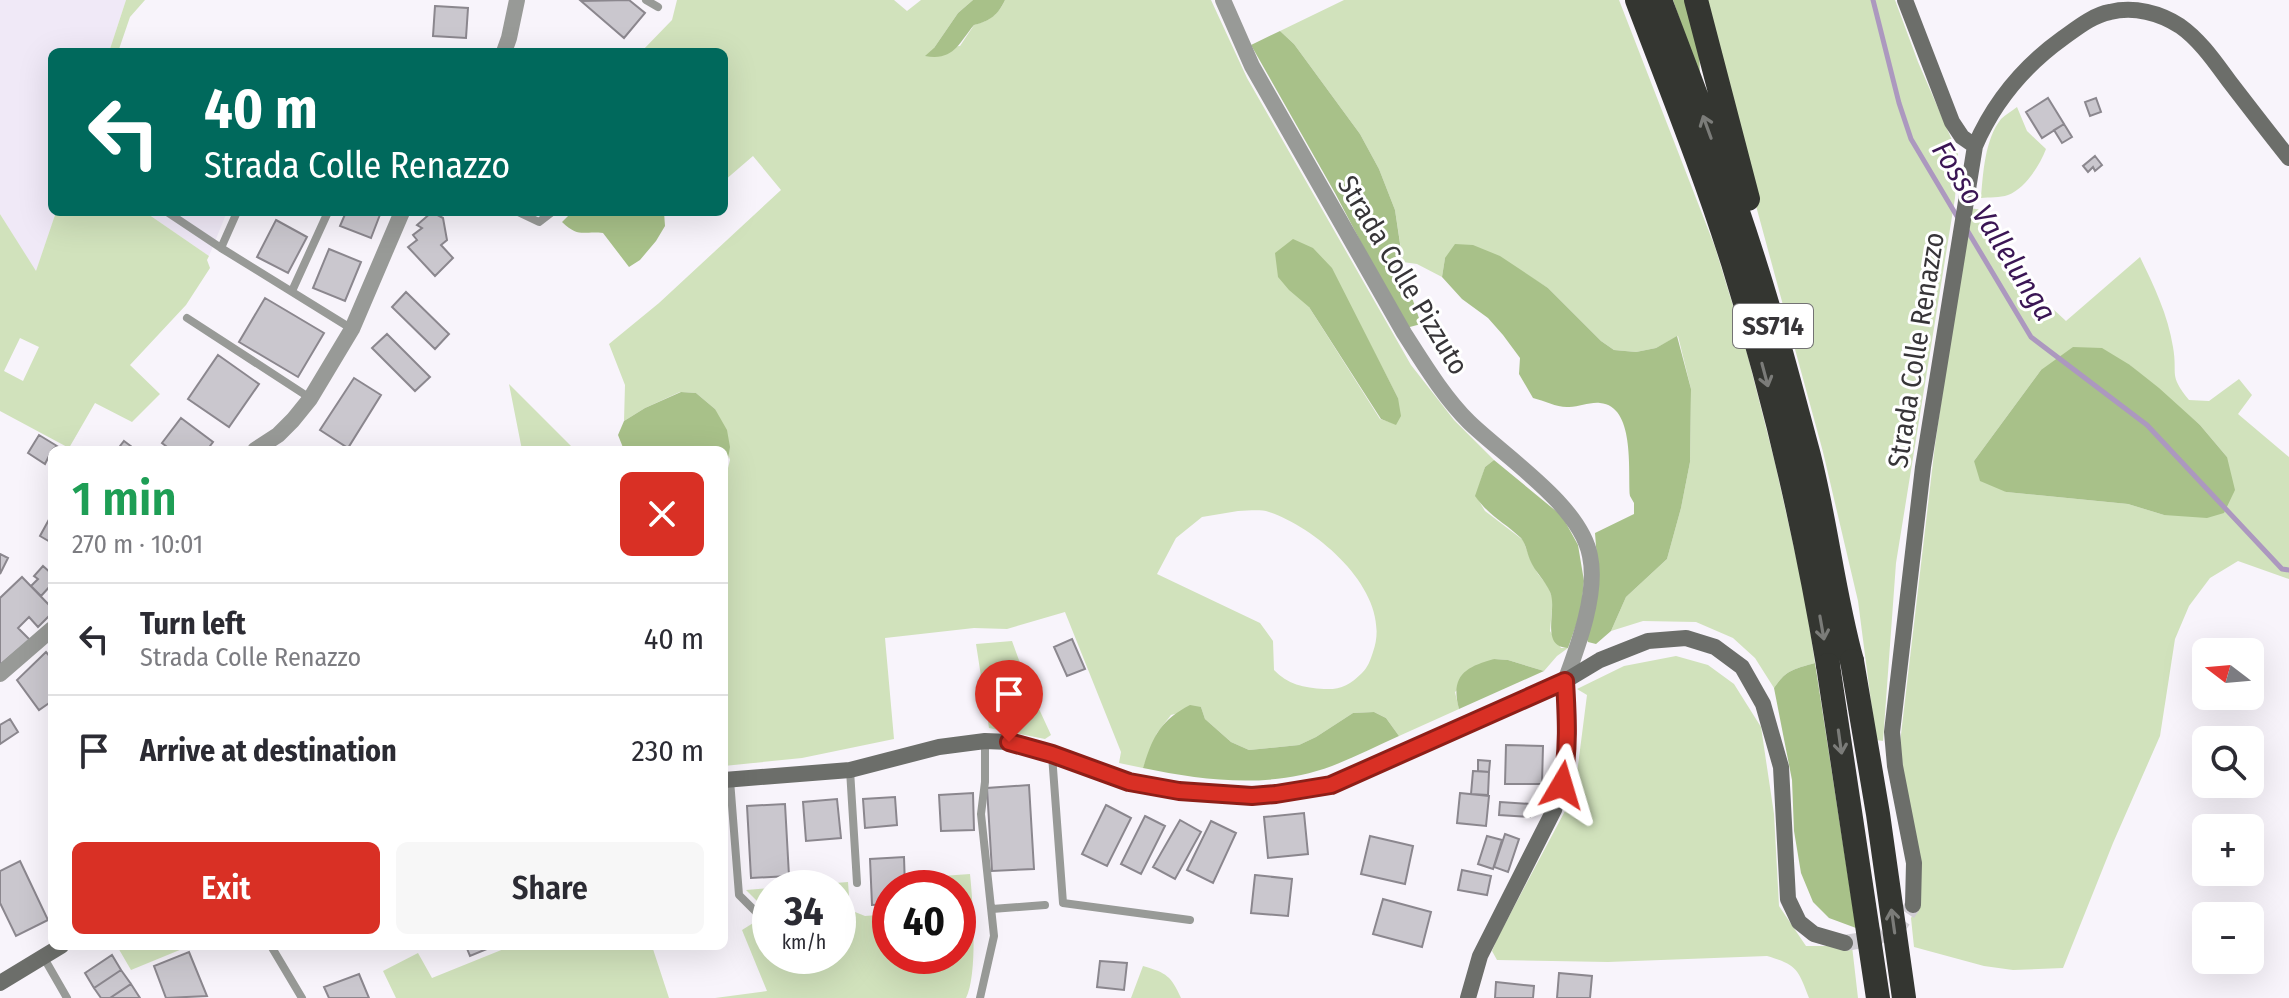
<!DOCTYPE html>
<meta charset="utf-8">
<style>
:root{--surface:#fff;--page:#f7f7f7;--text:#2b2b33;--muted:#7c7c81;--line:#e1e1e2;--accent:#d93025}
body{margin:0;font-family:"Fira Sans Condensed",sans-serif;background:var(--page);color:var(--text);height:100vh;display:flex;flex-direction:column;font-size:30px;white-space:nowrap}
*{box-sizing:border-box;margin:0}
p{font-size:26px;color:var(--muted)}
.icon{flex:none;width:44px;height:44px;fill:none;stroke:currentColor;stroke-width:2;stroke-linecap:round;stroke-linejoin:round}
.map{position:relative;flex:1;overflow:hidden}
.drawer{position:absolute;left:48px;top:446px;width:680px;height:504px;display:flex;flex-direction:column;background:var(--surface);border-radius:12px;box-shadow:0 8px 32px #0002}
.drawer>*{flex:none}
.hud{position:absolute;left:48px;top:48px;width:680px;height:168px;border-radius:12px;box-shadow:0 8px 32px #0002;background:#00695c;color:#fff;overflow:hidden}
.needle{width:52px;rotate:286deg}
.controls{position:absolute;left:2192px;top:638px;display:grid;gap:16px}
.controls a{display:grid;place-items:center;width:72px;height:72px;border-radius:12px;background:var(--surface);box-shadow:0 8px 32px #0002;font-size:40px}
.speed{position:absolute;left:752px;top:870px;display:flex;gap:16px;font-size:40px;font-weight:700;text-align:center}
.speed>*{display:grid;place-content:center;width:104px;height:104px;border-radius:50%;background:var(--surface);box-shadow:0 8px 32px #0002;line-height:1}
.speed small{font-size:20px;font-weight:400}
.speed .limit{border:12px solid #d22;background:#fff;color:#111}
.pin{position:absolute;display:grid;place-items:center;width:68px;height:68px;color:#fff;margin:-82px -34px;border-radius:50% 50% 50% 0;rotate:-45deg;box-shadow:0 0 8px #0007}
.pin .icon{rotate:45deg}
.me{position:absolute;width:88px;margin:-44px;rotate:7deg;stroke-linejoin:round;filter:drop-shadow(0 0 6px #0008)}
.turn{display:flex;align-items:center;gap:28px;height:168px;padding:0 24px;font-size:36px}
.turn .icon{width:104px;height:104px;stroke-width:2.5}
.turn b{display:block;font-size:56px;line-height:68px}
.round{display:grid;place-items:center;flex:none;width:84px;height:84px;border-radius:12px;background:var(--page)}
.summary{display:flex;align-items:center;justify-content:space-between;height:136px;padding:0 24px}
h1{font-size:48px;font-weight:600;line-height:60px;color:#1e9e55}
.cta{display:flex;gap:16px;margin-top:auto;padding:16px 24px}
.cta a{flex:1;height:92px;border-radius:12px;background:var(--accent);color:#fff;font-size:32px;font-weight:600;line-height:92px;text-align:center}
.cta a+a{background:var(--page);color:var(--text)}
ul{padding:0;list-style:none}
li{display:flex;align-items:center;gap:24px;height:112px;padding:0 24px;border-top:2px solid var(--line)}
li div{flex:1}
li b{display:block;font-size:30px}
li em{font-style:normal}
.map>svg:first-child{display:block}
.built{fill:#f0e9f7}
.green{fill:#d1e2bc;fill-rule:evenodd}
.forest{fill:#a8c189}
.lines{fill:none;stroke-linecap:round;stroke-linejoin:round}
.stream{stroke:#ac98bf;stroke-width:5}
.building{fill:#cac7ce;stroke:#8b878e;stroke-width:2}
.secondary-tunnel{stroke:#d1ced4;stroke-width:16;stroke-dasharray:16 8;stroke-linecap:butt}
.lane{stroke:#989a97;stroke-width:8}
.street{stroke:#989a97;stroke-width:16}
.secondary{stroke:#6c6e6a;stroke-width:16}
.highway{stroke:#343631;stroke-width:24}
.highway-bridge{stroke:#343631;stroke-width:24}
.oneway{stroke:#7b7c79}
.route-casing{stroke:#8d1f18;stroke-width:20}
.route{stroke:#d93025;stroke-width:14}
.labels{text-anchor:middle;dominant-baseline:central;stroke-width:6;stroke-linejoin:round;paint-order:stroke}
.shield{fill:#fff;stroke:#737274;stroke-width:2}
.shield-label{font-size:26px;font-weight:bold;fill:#373538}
.street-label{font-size:28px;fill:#373538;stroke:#fff}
.water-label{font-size:30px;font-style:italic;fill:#3a1554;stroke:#fff}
</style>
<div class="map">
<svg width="2289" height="998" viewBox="0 0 2289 998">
<rect width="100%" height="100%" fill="#f8f4fb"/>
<path class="built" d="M0,0H126L109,52H52V212H56L36,272L0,214Z
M145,212H227L209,256Z"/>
<path class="green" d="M126,0H145L130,17L118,52H109Z
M677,0H894L907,11L921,0H973L958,13L934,48L960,46L974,25C989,21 999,14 1005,0H1211L1247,78L1411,365L1454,420L1494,460L1485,467L1476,496L1485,511L1523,540L1531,561L1538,574L1547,585L1553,599L1550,631L1561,648H1568L1557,656L1544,671L1508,660L1494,659L1455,692L1459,709L1399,736L1386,718L1374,712L1353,713L1316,737L1299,745L1249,750L1231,742L1205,719L1201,707L1171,715L1157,733L1143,768L1119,763L1121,752L1065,612L1007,629L974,628L885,638L894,739L802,758L724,766V484L730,460L715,409L696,393L680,392L645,408L624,421L625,385L609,344L659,303L781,190L753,156L724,181V52H641L672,20ZM1346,298L1398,398L1396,424L1380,419L1309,307ZM1238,511C1248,511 1260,509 1269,512C1319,529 1394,594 1373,652C1370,661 1368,667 1362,673C1350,685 1340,690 1324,689C1304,688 1287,684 1274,670L1273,641L1260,623L1157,574L1176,538L1202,517Z
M1344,0H1619L1715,247L1745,345L1775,463L1805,597L1815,663C1794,669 1786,670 1774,688L1755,658L1733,638L1696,622L1643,621L1611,631L1626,597L1667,559L1681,508L1690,462L1691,389L1678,336L1656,348L1636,352L1614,350L1601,341L1548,288L1524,273L1445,258L1442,277L1417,264L1403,262L1395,210L1379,169L1360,134L1294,44L1280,31Z
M1700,0H1895L1918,62L1958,154L1955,198L1896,563L1883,741L1876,740L1858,601L1823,452Z
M2017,107L2027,131L2046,149C2040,165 2025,189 2008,195C2000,198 1989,197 1981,198C1983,173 1985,139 2001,119C2005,115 2012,111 2017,107Z
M1969,208L1983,210L2039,296L2066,321L2140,257C2154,286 2168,315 2173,347C2178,376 2168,374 2189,400L2209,401L2239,379L2252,395L2238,414L2289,457V579L2238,561L2210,578L2189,606L2175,639L2160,736L2113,843L2063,968L2013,970L1984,966L1914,947L1911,918L1918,903L1900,743L1935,445ZM2130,365L2200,425L2227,457L2164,515L2128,504L2006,492L1974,461L2041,370Z
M56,212H145L209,256L207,260L210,268L186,305L130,365L160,394L132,422L95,403L69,448L0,411V214L36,271ZM20,338L39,347L23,381L4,371Z
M509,384L575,450H522Z
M1012,641L1028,685L1051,735L1045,739L989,728L976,644Z
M1676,656L1708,665L1734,684L1761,727L1774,814L1779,906L1806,946H1852L1858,998H1809C1798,969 1797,965 1767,956L1608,962L1497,960L1492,951L1498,937L1565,811L1576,781L1587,695L1577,689L1624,666Z
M970,874C973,903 978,974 966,998H715L767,991L742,930L769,913L746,890L770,888V956H838V888H772L848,882L850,910L865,916L890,914V956H958V888H942V876Z
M117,946H186L187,947L131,970Z
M511,946H652L669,998H396L383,971L418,953L432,978Z
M1143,966C1167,973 1171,976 1181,998H1131Z"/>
<path class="forest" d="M973,0H1005C998,15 990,21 974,25C958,44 954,61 925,56L934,48L958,13Z
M1673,0H1689L1699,44L1700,78Z
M1280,31L1294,44L1360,134L1379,169L1395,210L1405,277L1421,324L1406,328L1335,193L1251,45Z
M572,212H664L665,226L656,241L640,260L629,267L603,233C582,231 579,238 562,222Z
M1293,239L1313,248L1332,268L1398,398L1401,416L1396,425L1381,419L1309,307L1289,290L1278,277L1275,253Z
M1455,244L1473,245L1500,256L1548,288L1601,341L1614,350L1636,352L1656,348L1677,336L1691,389L1690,462L1681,508L1667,559L1626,597L1611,631L1596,644L1588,642L1584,633L1598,573L1595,533L1634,514V503L1630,496C1628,469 1635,406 1600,403C1589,402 1580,407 1569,407C1558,408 1545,401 1533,398L1519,374L1520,358L1503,335L1488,318L1462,299L1442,277L1445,258Z
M2073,347L2102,348L2130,365L2159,388L2200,425L2227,457L2235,490L2224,513L2207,518L2164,515L2128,504L2006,492L1980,481L1974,461L2041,370Z
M681,392L696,393L715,409L727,430L730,447L724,483V450H624L618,435L624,421L645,408Z
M1494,460L1562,516L1578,545L1584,581L1581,611L1568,648C1539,647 1558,609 1550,592C1545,580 1535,572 1530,560C1527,553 1526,544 1521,538C1504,522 1489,516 1475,496L1485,467Z
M1494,659L1508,660L1544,671L1459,709C1450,676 1465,667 1494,659Z
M1815,663L1856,928L1829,918L1813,902L1801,873L1794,831L1792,780L1774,688C1786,670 1794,669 1815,663Z
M1190,705L1201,707L1205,719L1231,742L1249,750L1299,745L1316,737L1353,713L1374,712L1386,718L1399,736C1377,746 1355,757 1332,766C1270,789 1206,781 1143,768C1153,736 1160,721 1190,705Z"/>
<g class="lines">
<path class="stream" d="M1873,0L1899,103L1911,139L1958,218
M1967,230L2031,337L2147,425L2282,569L2289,570"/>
</g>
<path class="building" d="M629,0L645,13L624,38L581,1Z
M435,6L468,8L466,38L433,36Z
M2048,98L2064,124L2042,138L2026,112Z
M2096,98L2101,112L2090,116L2085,102Z
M2064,124L2072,137L2062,143L2054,130Z
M2095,156L2102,165L2095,171L2093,167L2088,172L2083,166Z
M346,212H381L371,238L340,226Z
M432,212L443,218L447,240L441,245L453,258L435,276L408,247L417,240L413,235L422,228L417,225Z
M276,220L307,237L288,273L257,257Z
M329,249L361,262L345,301L313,288Z
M406,292L449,334L435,349L392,307Z
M265,298L324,333L298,377L239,342Z
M387,334L430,377L415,391L372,348Z
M218,355L259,384L229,427L188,399Z
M354,378L381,395L348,448L320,430Z
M181,418L213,442L207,450H171L162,443Z
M39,435L57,446L52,450L45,464L28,453Z
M124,441L136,450H117Z
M52,514V543L40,536Z
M0,554L8,558L0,574Z
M43,566L52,574V584L41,596L31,586L38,579L34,576Z
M22,577L52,608V613L38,627L29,617L18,628L30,640L0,665V598Z
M1072,639L1085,669L1067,676L1054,647Z
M46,652L52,659V701L39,710L17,680Z
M10,719L18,732L0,744V725Z
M1506,745L1543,746L1542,784H1505Z
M1478,760L1490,761L1489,772L1478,771Z
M1473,771L1489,772L1488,795L1471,794Z
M1029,785L1034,869L992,871L987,788Z
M973,793L974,830L941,831L939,795Z
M1460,793L1489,796L1486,826L1457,823Z
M895,797L897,825L865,828L863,799Z
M837,799L841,838L806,841L803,802Z
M1500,802L1531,804L1530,817L1499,815Z
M785,804L789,876L751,878L747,806Z
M1106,805L1131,818L1107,866L1082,854Z
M1304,813L1308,854L1268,858L1264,817Z
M1145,816L1165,826L1141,874L1121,864Z
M1180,820L1201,832L1175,879L1153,867Z
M1211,821L1236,833L1213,883L1187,870Z
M1505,834L1519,839L1508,872L1494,867Z
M1370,836L1413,846L1405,884L1361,874Z
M1487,836L1502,840L1493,869L1478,864Z
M904,857L905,888H890V904L872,905L870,859Z
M20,861L48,920L16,936L0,903V871Z
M1462,870L1491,876L1487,895L1458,890Z
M1255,875L1292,879L1288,916L1251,913Z
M1383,899L1431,912L1422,947L1373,934Z
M466,946H494L470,956Z
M189,952L207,996L166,998L154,966Z
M112,955L121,970L94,988L85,973Z
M1100,961L1127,963L1124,990L1097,987Z
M121,970L131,984L110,998H101L94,988Z
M1559,973L1592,976L1590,998H1557Z
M359,974L369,998H329L324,987Z
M1496,982L1534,986L1533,998H1495Z
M131,984L140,998H110Z"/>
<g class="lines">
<path class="secondary-tunnel" d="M1845,943L1876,938L1901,923L1913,905"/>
<path class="lane" d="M646,0L658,7
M167,212L221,248
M237,212L221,248L352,329
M518,212L539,222L552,212
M292,291L328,212
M187,318L310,398
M1052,755L1063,903L1190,920
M850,770L857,883
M730,780L739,895L762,918
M992,909L1045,905
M271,946L302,998
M44,958L67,998
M980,998L994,936L981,814L985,782V741"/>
<path class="street" d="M1223,0L1252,66L1404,333C1424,364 1443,396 1469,422C1505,457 1581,506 1590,556C1598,593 1578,646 1565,681
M504,52L509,38L517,0
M255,450L278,435L293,420L310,399L352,329L402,212
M0,674L52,629"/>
<path class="secondary" d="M1905,0L1952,122L1962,137L1975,146
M724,780L850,770L939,747L985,741L1009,742L1052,754L1129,782L1179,791L1252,796L1276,794L1331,785L1565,681L1600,660L1648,641L1686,638L1715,647L1742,667L1763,704L1781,767L1788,899L1799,922L1814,934L1845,943
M1913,905L1914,863L1895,766L1892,732L1923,467L1975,146C1994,102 2024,66 2063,38C2077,28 2093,15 2110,12C2134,6 2160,13 2180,26C2200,40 2215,62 2229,81C2249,107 2269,133 2289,158
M0,983L61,946
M1468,998L1480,956L1554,810C1570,761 1567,731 1565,681"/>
<path class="highway" d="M1637,0C1670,87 1705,174 1733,263C1774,395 1805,528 1828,665
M1660,0C1693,87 1727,175 1755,264C1775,326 1791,389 1808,452C1826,521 1833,592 1852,661
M1696,0L1748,199"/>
<path class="highway-bridge" d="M1852,661L1878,814L1904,998
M1828,665L1878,998"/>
</g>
<defs><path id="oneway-shaft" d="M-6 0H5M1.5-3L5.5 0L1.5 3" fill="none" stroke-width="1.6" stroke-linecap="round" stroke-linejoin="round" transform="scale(2)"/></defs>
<g class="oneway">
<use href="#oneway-shaft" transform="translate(1707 127) rotate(-110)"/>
<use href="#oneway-shaft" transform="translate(1765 375) rotate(75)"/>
<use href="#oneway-shaft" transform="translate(1822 628) rotate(80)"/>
<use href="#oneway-shaft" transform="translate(1840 742) rotate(82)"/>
<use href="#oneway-shaft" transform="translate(1893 921) rotate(-98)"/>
</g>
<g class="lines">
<g class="route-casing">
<path id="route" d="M1009,742L1052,754L1129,782L1179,791L1252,796L1276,794L1331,785L1565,681C1567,716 1569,750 1562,785"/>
</g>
<use href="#route" class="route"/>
</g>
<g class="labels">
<rect class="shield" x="1733" y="304" width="80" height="44" rx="6"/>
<g class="shield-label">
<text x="1773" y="326">SS714</text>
</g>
<g class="street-label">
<text transform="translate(1403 275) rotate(59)">Strada Colle Pizzuto</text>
<text transform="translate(1916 350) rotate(-81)">Strada Colle Renazzo</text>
</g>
<g class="water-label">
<text transform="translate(1994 231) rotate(58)">Fosso Vallelunga</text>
</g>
</g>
</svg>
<div class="controls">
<a><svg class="needle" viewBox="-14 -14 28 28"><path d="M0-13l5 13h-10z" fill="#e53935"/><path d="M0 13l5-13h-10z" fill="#7c7c81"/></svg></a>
<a><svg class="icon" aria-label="search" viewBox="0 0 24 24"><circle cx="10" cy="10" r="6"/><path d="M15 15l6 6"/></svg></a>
<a>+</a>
<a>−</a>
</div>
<div class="speed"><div>34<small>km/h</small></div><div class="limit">40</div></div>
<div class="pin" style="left:1009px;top:742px;background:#d93025"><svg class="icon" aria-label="arrive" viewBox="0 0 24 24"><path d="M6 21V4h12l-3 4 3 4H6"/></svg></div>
<svg class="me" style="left:1562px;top:785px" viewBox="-20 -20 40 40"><path d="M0-17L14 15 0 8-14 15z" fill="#d93025" stroke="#fff" stroke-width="4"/></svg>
<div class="hud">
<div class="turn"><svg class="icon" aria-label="left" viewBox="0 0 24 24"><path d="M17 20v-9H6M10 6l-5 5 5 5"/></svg><div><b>40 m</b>Strada Colle Renazzo</div></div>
</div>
<section class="drawer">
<div class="summary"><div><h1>1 min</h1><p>270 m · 10:01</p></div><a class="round" style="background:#d93025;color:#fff"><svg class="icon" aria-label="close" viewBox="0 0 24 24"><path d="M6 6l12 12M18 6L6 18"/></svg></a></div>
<ul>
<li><svg class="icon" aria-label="left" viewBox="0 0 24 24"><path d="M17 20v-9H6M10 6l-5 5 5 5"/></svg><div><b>Turn left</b><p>Strada Colle Renazzo</p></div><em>40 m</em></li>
<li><svg class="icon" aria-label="arrive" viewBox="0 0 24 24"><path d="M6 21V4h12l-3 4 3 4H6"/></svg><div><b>Arrive at destination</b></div><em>230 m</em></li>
</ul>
<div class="cta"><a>Exit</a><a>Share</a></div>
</section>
</div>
